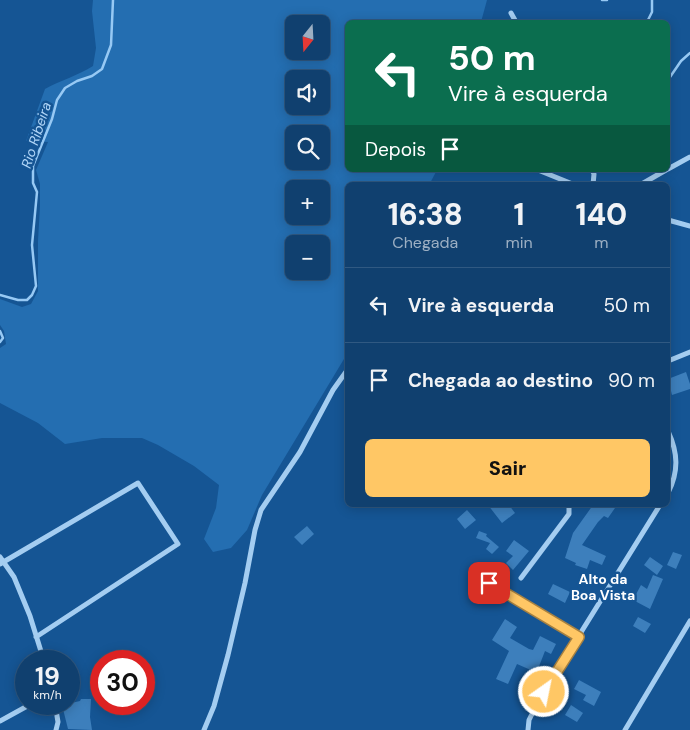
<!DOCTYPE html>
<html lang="pt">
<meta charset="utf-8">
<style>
:root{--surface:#10406f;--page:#1e4b77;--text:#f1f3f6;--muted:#9cafc3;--line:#305982;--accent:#ffc765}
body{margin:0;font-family:"DM Sans",sans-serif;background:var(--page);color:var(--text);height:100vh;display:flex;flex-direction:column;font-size:19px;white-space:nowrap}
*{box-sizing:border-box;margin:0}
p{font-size:16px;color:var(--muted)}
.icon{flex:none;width:28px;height:28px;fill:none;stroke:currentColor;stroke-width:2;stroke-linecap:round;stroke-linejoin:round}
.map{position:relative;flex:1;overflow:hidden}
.panel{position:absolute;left:345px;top:182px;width:325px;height:325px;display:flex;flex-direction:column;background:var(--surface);border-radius:8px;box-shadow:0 2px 12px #0003,0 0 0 1px var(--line)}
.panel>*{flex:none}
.hud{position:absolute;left:345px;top:20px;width:325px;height:152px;border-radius:8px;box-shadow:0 2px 12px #0003,0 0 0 1px var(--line);background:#0b6e4f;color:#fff;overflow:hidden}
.needle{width:32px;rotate:198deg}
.fabs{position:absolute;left:285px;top:15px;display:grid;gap:10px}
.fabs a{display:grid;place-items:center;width:45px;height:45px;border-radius:8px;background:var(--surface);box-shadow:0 2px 12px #0003,0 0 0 1px var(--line);font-size:25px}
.speed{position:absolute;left:15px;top:650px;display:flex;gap:10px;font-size:25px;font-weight:700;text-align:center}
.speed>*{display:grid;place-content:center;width:65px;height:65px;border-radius:50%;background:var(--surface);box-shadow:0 2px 12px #0003,0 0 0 1px var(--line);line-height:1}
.speed small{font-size:12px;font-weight:400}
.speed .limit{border:8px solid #d22;background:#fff;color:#111}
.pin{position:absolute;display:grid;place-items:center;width:42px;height:42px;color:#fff;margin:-21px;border-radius:10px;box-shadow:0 2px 8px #0006}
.me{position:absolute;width:55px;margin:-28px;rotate:33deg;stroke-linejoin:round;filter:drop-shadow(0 0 4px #0008)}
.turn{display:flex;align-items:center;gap:18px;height:105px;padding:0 20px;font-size:22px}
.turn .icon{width:65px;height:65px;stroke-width:2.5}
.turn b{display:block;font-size:35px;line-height:42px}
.then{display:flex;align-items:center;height:48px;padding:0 20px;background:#0003;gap:10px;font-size:19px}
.eta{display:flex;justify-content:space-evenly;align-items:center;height:85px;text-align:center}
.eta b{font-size:30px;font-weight:800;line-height:35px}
.action{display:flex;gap:10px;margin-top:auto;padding:10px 20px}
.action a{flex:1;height:58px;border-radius:8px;background:var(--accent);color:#111;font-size:20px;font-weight:800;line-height:58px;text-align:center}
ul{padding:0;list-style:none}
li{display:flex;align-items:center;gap:15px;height:75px;padding:0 20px;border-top:1px solid var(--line)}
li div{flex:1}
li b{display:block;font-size:19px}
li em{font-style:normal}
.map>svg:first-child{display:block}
.green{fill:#246eb1;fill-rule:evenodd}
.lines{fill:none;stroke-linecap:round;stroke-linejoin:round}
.stream{stroke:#97c9f4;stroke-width:2.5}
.building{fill:#3d7fbc}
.minor{stroke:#a4cdf1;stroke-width:5}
.route-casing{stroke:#a68142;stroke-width:12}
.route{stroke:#ffc765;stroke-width:9}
.labels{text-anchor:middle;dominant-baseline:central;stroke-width:5;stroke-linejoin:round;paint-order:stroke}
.water-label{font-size:14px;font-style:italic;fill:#b1d6f8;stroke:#155594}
.neighbourhood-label{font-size:14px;font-weight:bold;fill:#fff;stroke:#155594}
</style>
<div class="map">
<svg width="690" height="730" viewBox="0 0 690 730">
<rect width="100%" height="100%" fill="#155594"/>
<path class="green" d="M93,0H487L481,22H348V170H437L429,185H348L347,354L262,495L247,530L231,548L213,552L204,539L216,508L219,485L194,466L158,445L142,438H102L65,444L38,423L0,403V348L6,344L4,331L0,325V299L22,307L31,304L38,291V241L40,206V184L36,170L48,142L26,141L45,89C61,80 77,76 93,66L96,48L92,11ZM294,24H321V51H294ZM294,79H321V106H294ZM294,134H321V161H294ZM294,189H321V216H294ZM294,244H321V271H294Z"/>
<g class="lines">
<path class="stream" d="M602,0H607
M647,22L652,12V0
M668,80L681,61L690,53
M0,295L18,300H27L32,295L36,286L32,245L37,192L33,183V166L52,119L57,100L65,88L77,81L92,76L102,69L111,45L113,0
M0,331L3,338L0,342"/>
</g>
<path class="building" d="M686,372L690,384V389L672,395L668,379Z
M488,505H509L515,513L502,523Z
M593,505H611L615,508L608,518L604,516L598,522L582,545L606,556L602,565L590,560L587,569L575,565L576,563L565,558L573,533Z
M467,510L476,520L465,529L457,519Z
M307,526L314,534L302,545L294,537Z
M479,531L487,534L486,536L499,547L492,554L486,549L490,543L476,538Z
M514,540L529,551L513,570L506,563L513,556L506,551Z
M673,552L682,555L676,569L667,565Z
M650,557L663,566L657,575L644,565Z
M653,575L663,579L650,609L633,600L641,585L647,589Z
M553,584L570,592L565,603L548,594Z
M638,617L651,624L645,633L633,626Z
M505,619L517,627L510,638L529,649L533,650L540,636L556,644L551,654L545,651L538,669L535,667L533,671L517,664L508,684L496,679L509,651L492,640Z
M579,680L601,692L594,706L583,700L586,695L574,689Z
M81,699H91L90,717L92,730L68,729L62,705L80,701Z
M571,705L583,713L577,722L565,715Z"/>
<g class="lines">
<path class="minor" d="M511,13L516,22
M668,169L690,157
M538,170L575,185
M592,170L594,174L593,185
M640,185L666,170
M668,220L690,226
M668,361L690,352
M668,493C679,471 678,453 668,431
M0,557L14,577L30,616L44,661
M0,564L138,483L178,544L36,637
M521,578L569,514V505
M489,583L579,637
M55,704L58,722L56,730
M0,721L31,704
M204,730L214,706L228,655L245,583L255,530L261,510L300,452L333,390L348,369
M528,730L529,720L539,700L660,505
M625,730L690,621"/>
</g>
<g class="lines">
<g class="route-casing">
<path id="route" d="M489,583L579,637L544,692"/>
</g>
<use href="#route" class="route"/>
</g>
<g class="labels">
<g class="water-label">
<text transform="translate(36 135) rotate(-72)">Rio Ribeira</text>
</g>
<g class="neighbourhood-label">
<text x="603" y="579">Alto da<tspan x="603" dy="16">Boa Vista</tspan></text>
</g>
</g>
</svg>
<div class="fabs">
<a><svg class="needle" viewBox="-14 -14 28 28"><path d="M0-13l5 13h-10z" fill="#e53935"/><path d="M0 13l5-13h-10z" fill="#9cafc3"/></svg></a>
<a><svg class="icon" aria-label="sound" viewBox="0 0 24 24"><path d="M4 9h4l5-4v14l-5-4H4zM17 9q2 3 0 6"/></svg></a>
<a><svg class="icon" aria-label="search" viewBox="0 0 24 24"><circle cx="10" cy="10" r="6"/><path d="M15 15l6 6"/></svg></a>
<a>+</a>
<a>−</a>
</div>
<div class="speed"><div>19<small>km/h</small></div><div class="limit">30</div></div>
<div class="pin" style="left:489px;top:583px;background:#d93025"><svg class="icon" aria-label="arrive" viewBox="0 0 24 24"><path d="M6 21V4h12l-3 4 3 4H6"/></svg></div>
<svg class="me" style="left:544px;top:692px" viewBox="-20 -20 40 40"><circle r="17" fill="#ffc765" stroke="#fff" stroke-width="3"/><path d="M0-11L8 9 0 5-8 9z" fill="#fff"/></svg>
<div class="hud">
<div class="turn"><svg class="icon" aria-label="left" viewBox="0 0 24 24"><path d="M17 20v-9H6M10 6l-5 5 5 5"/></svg><div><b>50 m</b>Vire à esquerda</div></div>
<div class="then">Depois<svg class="icon" aria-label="arrive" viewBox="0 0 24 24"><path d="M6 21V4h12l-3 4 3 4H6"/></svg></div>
</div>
<section class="panel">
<div class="eta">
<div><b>16:38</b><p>Chegada</p></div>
<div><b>1</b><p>min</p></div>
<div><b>140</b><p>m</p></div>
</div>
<ul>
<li><svg class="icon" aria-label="left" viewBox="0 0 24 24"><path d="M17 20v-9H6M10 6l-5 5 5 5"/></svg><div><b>Vire à esquerda</b></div><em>50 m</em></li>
<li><svg class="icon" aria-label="arrive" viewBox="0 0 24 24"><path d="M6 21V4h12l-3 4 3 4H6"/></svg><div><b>Chegada ao destino</b></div><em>90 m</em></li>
</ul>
<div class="action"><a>Sair</a></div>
</section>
</div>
